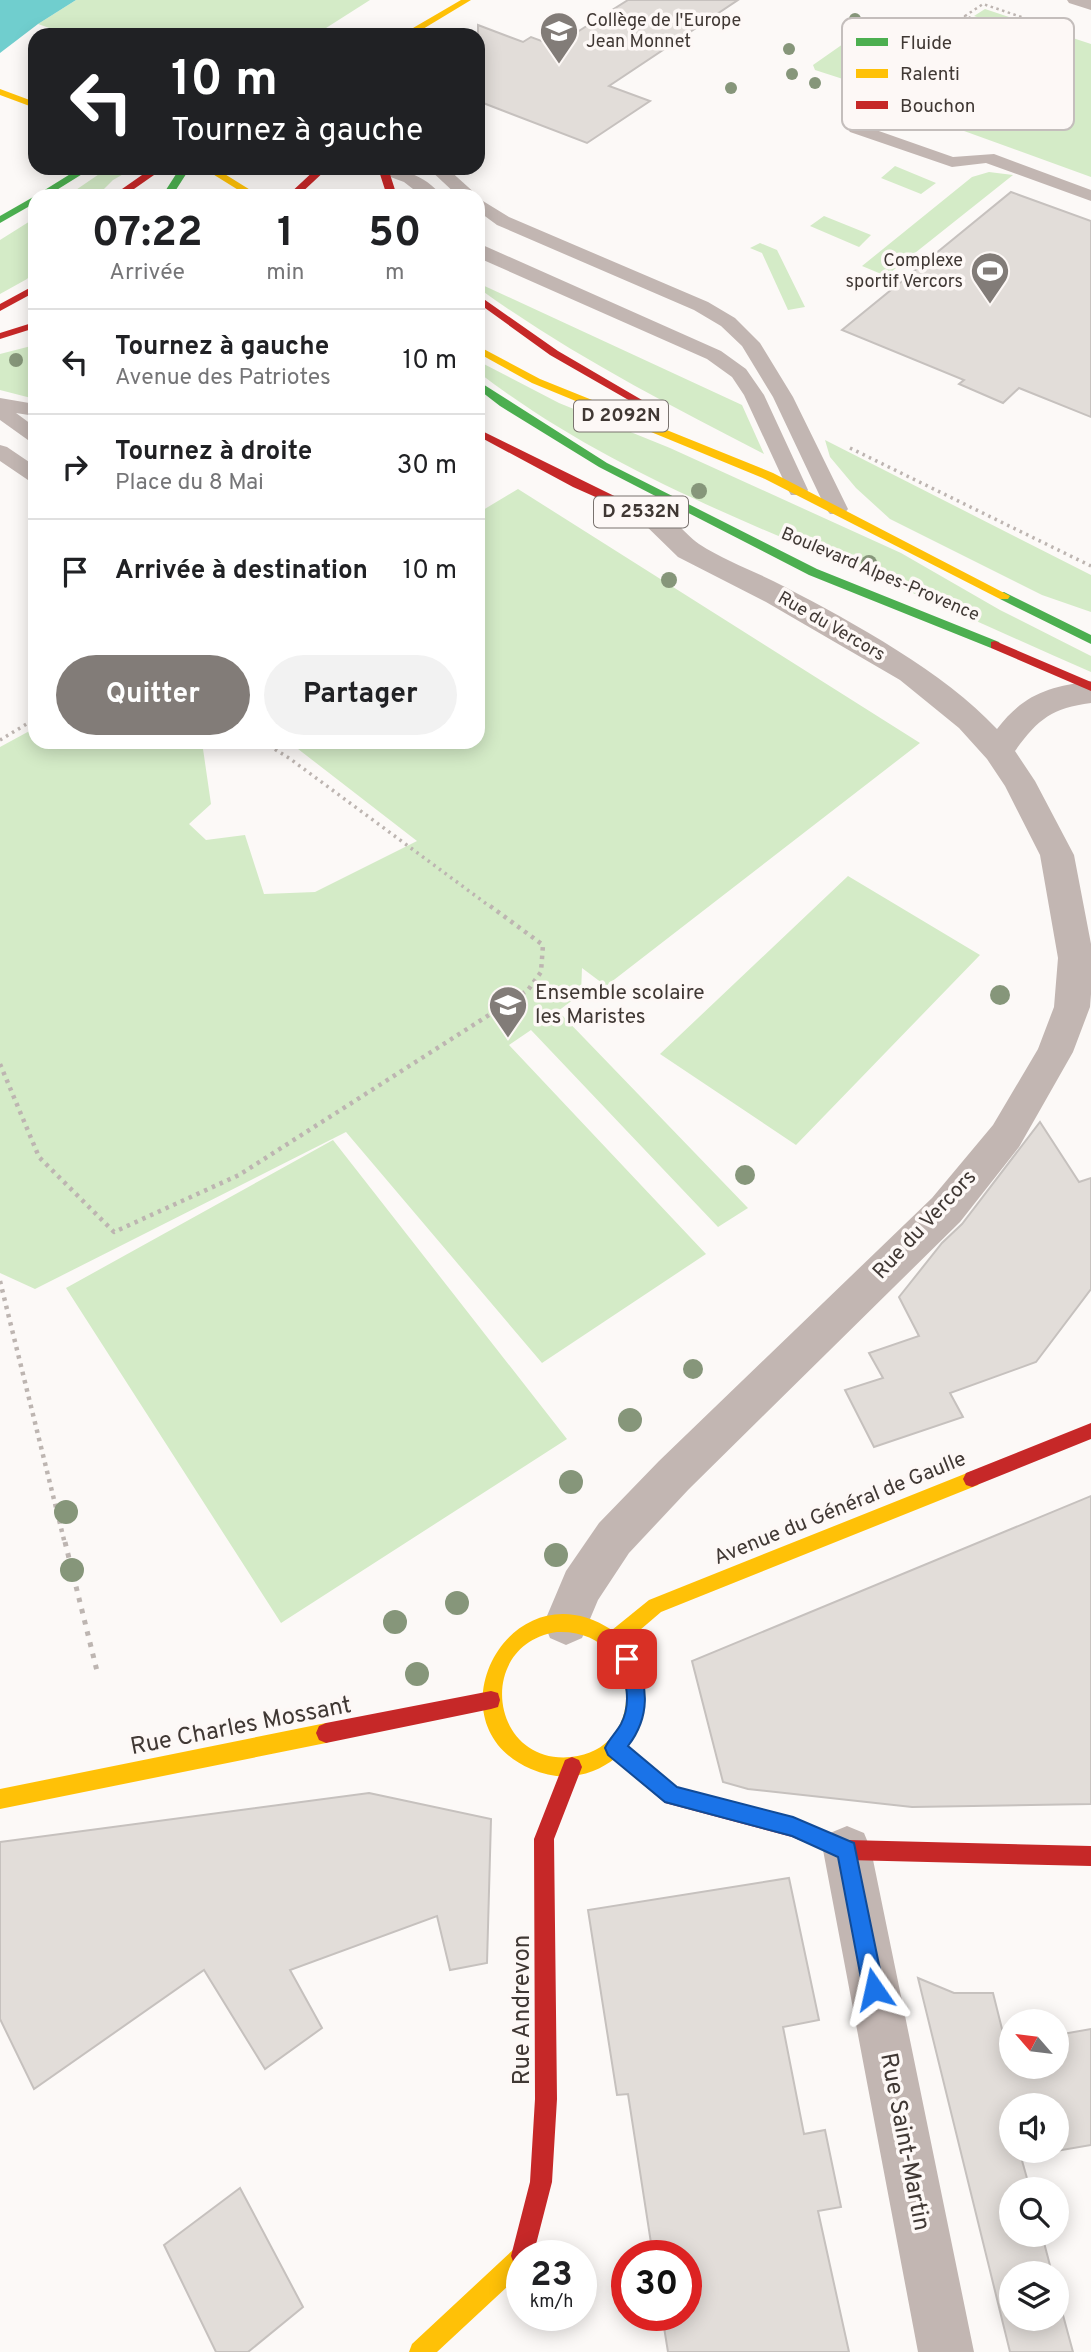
<!DOCTYPE html>
<html lang="fr">
<meta charset="utf-8">
<style>
:root{--surface:#fff;--page:#f2f2f2;--text:#202124;--muted:#757577;--line:#e0e0e0;--accent:#827c78}
body{margin:0;font-family:Overpass,sans-serif;background:var(--page);color:var(--text);height:100vh;display:flex;flex-direction:column;font-size:26px;white-space:nowrap}
*{box-sizing:border-box;margin:0}
p{font-size:23px;color:var(--muted)}
.icon{flex:none;width:38px;height:38px;fill:none;stroke:currentColor;stroke-width:2;stroke-linecap:round;stroke-linejoin:round}
.map{position:relative;flex:1;overflow:hidden}
.sheet{position:absolute;left:28px;top:189px;width:457px;height:560px;display:flex;flex-direction:column;background:var(--surface);border-radius:21px;box-shadow:0 4px 18px #0003}
.sheet>*{flex:none}
.guide{position:absolute;left:28px;top:28px;width:457px;height:147px;border-radius:21px;box-shadow:0 4px 18px #0003;background:#202124;color:#fff;overflow:hidden}
.needle{width:46px;rotate:298deg}
.controls{position:absolute;left:999px;top:2009px;display:grid;gap:14px}
.controls a{display:grid;place-items:center;width:70px;height:70px;border-radius:50%;background:var(--surface);box-shadow:0 4px 18px #0003;font-size:35px}
.speed{position:absolute;left:506px;top:2240px;display:flex;gap:14px;font-size:35px;font-weight:700;text-align:center}
.speed>*{display:grid;place-content:center;width:91px;height:91px;border-radius:50%;background:var(--surface);box-shadow:0 4px 18px #0003;line-height:1}
.speed small{font-size:18px;font-weight:400}
.speed .limit{border:10px solid #d22;background:#fff;color:#111}
.pin{position:absolute;display:grid;place-items:center;width:60px;height:60px;color:#fff;margin:-30px;border-radius:14px;box-shadow:0 4px 10px #0006}
.me{position:absolute;width:77px;margin:-38px;rotate:349deg;stroke-linejoin:round;filter:drop-shadow(0 0 5px #0008)}
.turn{display:flex;align-items:center;gap:24px;height:147px;padding:0 28px;font-size:32px}
.turn .icon{width:91px;height:91px;stroke-width:2.5}
.turn b{display:block;font-size:49px;line-height:60px}
.eta{display:flex;justify-content:space-evenly;align-items:center;height:119px;text-align:center}
.eta b{font-size:42px;font-weight:700;line-height:49px}
.cta{display:flex;gap:14px;margin-top:auto;padding:14px 28px}
.cta a{flex:1;height:80px;border-radius:42px;background:var(--accent);color:#fff;font-size:28px;font-weight:700;line-height:80px;text-align:center}
.cta a+a{background:var(--page);color:var(--text)}
ul{padding:0;list-style:none}
li{display:flex;align-items:center;gap:21px;height:105px;padding:0 28px;border-top:2px solid var(--line)}
li div{flex:1}
li b{display:block;font-size:26px}
li em{font-style:normal}
.map>svg:first-child{display:block}
.green{fill:#d4ebc7}
.water{fill:#70cece}
.building{fill:#e2ddd9;stroke:#c6c1be;stroke-width:2;fill-rule:evenodd}
.lines{fill:none;stroke-linecap:round;stroke-linejoin:round}
.path-far3{stroke:#bdb5b1;stroke-width:2.5;stroke-dasharray:2.5 3.5;stroke-linecap:butt}
.path-far2{stroke:#bdb5b1;stroke-width:3.5;stroke-dasharray:2.5 4.5;stroke-linecap:butt}
.path-far1{stroke:#bdb5b1;stroke-width:4.5;stroke-dasharray:3.5 5;stroke-linecap:butt}
.path{stroke:#bdb5b1;stroke-width:5;stroke-dasharray:4.5 7;stroke-linecap:butt}
.lane{fill:#c2b6b2;fill-rule:evenodd}
.street{fill:#c2b6b2;fill-rule:evenodd}
.fast{fill:#4caf50;fill-rule:evenodd}
.slow{fill:#ffc107;fill-rule:evenodd}
.jam{fill:#c62828;fill-rule:evenodd}
.tree{fill:#86967a}
.route{fill:#1a73e8;stroke:#114b97;stroke-width:2}
.labels{text-anchor:middle;dominant-baseline:central;stroke-width:7;stroke-linejoin:round;paint-order:stroke}
.far-poi-label{font-size:18px;fill:#403834;stroke:#fdf8f6;text-anchor:start}
.far-street-label{font-size:18px;fill:#403834;stroke:#fdf8f6}
.shield{fill:#fdf8f6;stroke:#79726e;stroke-width:2}
.shield-label{font-size:19px;font-weight:bold;fill:#403834}
.poi-label{font-size:21px;fill:#403834;stroke:#fdf8f6;text-anchor:start}
.street-label{font-size:21px;fill:#403834;stroke:#fdf8f6}
.near-street-label{font-size:24px;fill:#403834;stroke:#fdf8f6}
.key{fill:#fdf8f6;stroke:#c4bebc;stroke-width:2}
.key-label{font-size:19px;fill:#403834}
</style>
<div class="map">
<svg width="1091" height="2352" viewBox="0 0 1091 2352">
<rect width="100%" height="100%" fill="#fcf9f7"/>
<path class="green" d="M76,0H370L315,35H69L38,24Z
M985,9L1091,44V177L906,110L919,98L969,113L963,101C975,59 1019,50 1057,45L974,16Z
M863,30C878,32 896,35 907,45L861,80H846L815,70L813,65Z
M895,166L936,183L921,194L881,178Z
M108,168H134L113,180L97,196H67Z
M989,172L1013,175L886,276L862,266L972,177Z
M824,216L871,235L859,247L810,226Z
M35,218V270L27,279L0,294V240Z
M760,243L777,250L805,307L788,310L762,253L750,248Z
M478,283L742,405L764,454C667,404 570,354 481,290Z
M35,345V399L0,390V354Z
M478,361L559,403L670,448L901,553L1000,610L1091,656V672C1018,640 946,607 873,576C736,518 597,464 478,372Z
M825,440L1091,575V612L1042,595L890,519L856,488L830,457Z
M518,489L920,743L606,986L582,968L581,994L558,1011L748,1208L718,1227L531,1030L509,1045L706,1254L542,1363L346,1132L35,1289L0,1273V747L35,728V742H202L211,804L189,824L206,840L245,835L264,894L315,892L417,841L289,742H478V513Z
M848,876L980,955L796,1145L660,1054Z
M333,1140L567,1439L281,1623L66,1288Z"/>
<path class="water" d="M0,0H76L38,24L0,53Z"/>
<path class="building" d="M628,0H738L609,86L650,101L587,143L478,101V25L523,42L531,37L555,46Z
M1011,192L1091,221V417L1019,388L1003,403L959,384L964,380L842,330Z
M1040,1122L1079,1182L1091,1178V1289L1036,1362L950,1393L963,1417L874,1447L845,1390L883,1378L869,1353L919,1336L899,1297L942,1243L962,1224Z
M1091,1496V1804L912,1807L748,1789L723,1782L692,1661Z
M369,1793L491,1819L487,1963L450,1970L437,1916L290,1970L322,2028L265,2069L204,1970L34,2089L0,2019V1842Z
M789,1878L819,2020L783,2027L804,2134L825,2130L841,2207L818,2211L849,2352H668L662,2315H686V2256H653L628,2094L617,2095L588,1910Z
M918,1978L954,1993H993L1006,2045L1012,2044V2067H1057V2035L1091,2029V2145L1021,2157L1030,2189H1012V2235H1042L1052,2273H1012V2319H1057V2293L1073,2352H1010ZM1012,2105H1057V2151H1012Z
M240,2188L303,2307L248,2352H216L164,2245Z"/>
<g class="lines">
<path class="path-far3" d="M896,108L917,93L937,98L1021,36L965,16L983,4L1057,29"/>
<path class="path-far2" d="M850,448L1091,566
M0,740L35,719
M263,742L289,758L488,905"/>
<path class="path-far1" d="M0,1064L39,1157L114,1232L239,1175L528,990L541,972L543,945L486,903
M0,1281L65,1544"/>
<path class="path" d="M65,1542L97,1671"/>
<path class="lane" d="M1067,0H1091V10L1069,3Z
M856,123L953,157L994,154L1091,190V201L986,163L952,167L850,132L847,128L850,124Z
M374,168C401,168 424,174 442,196H422L404,182L377,172Z
M428,168H447L478,196H458Z
M478,198L509,217L708,302L735,318L760,343L793,397L848,509L844,514H830L826,509L773,397L742,346L721,326L694,310L497,225L478,211Z
M478,243L721,351L746,369L764,395L808,490L805,495H791L788,490L744,395L732,377L707,359L481,259L478,257Z
M0,398L35,404V416L16,413L35,427V442L28,440L0,420Z
M0,445L7,447L35,466V482L28,480L0,461Z"/>
<path class="street" d="M653,509C673,514 683,533 699,544C725,561 757,572 785,587C854,623 944,672 997,729C1024,694 1048,687 1091,681V703C1052,708 1038,719 1015,751L1035,781L1074,855L1091,944V994L1090,1007L1073,1052L1019,1147L960,1222L689,1489L629,1553L598,1600L582,1638L566,1645L550,1638L544,1623L566,1571L599,1523L659,1461L932,1198L993,1125L1038,1049L1054,1007L1058,958L1040,855L1005,786L987,759L959,728L900,680L766,602L678,557L638,518L643,512Z
M847,1826L864,1833L871,1850L974,2352H918L823,1850L830,1833Z"/>
<path class="fast" d="M80,168H92L47,196H35Z
M180,168H190L172,196H162Z
M35,196V203L0,223V216Z
M478,381L607,463L817,569L999,642L1001,645L999,648H991L809,575L599,467L500,406L478,389Z
M1004,592L1091,635V644L1000,599V593Z"/>
<path class="slow" d="M461,0H471L413,35H401Z
M0,89L35,102V108L0,95Z
M203,168H215L260,196H248Z
M478,346L540,379L773,473L1010,596L1008,599H1000L765,479L532,383L478,353Z
M972,1471L978,1473L981,1479L978,1485L661,1612L626,1642C660,1686 646,1750 593,1771C572,1779 552,1778 531,1769C426,1724 510,1563 612,1630L649,1600ZM557,1632C642,1628 651,1749 571,1757C489,1765 475,1644 557,1632Z
M326,1723L333,1726L336,1733L333,1740L326,1743L0,1809V1789Z
M522,2246L530,2249L533,2256H522V2273L437,2352H409L412,2344L514,2249Z"/>
<path class="jam" d="M152,168H164L124,196H112Z
M317,168H328L298,196H287Z
M378,168H388L397,196H387Z
M35,285V292L0,311V304Z
M478,295L558,351L642,400L632,402L550,355L478,303Z
M35,322V328L0,339V333Z
M478,429L655,516L649,520L645,519L573,487L478,436Z
M995,641L1091,682V691L991,648V642Z
M1091,1423V1439L972,1487L966,1485L963,1479L966,1473Z
M491,1691L498,1693L500,1700L498,1707L491,1709L326,1743L319,1740L316,1733L319,1726L326,1723Z
M615,1738L622,1741L677,1788L793,1817L847,1840L1091,1846V1866L847,1860L792,1837L665,1803L608,1755L605,1748L608,1741Z
M572,1757L579,1760L582,1767L554,1839L557,2099L552,2182L533,2256H522V2267L514,2264L511,2256L530,2182L535,2099L534,1839L565,1760Z"/>
</g>
<g class="tree">
<circle cx="855" cy="19" r="6"/>
<circle cx="789" cy="49" r="6"/>
<circle cx="792" cy="74" r="6"/>
<circle cx="815" cy="83" r="6"/>
<circle cx="731" cy="88" r="6"/>
<circle cx="16" cy="360" r="7"/>
<circle cx="699" cy="491" r="8"/>
<circle cx="869" cy="563" r="8"/>
<circle cx="669" cy="580" r="8"/>
<circle cx="1000" cy="995" r="10"/>
<circle cx="745" cy="1175" r="10"/>
<circle cx="693" cy="1369" r="10"/>
<circle cx="630" cy="1420" r="12"/>
<circle cx="571" cy="1482" r="12"/>
<circle cx="66" cy="1512" r="12"/>
<circle cx="556" cy="1555" r="12"/>
<circle cx="72" cy="1570" r="12"/>
<circle cx="457" cy="1603" r="12"/>
<circle cx="395" cy="1622" r="12"/>
<circle cx="417" cy="1674" r="12"/>
</g>
<path class="route" d="M627,1650L634,1653C648,1686 651,1716 628,1746L677,1787L793,1817L854,1843L884,1989L881,1997L874,2000L866,1997L863,1989L838,1857L792,1836L665,1802L608,1755L605,1748C609,1739 616,1733 621,1724C632,1703 626,1680 618,1659L621,1653Z"/>
<defs>
<g id="school-pin" transform="scale(2.0125)"><path d="M0 17L-7.5 6A9.5 9.5 0 1 1 7.5 6Z" fill="#827c78" stroke="#fdf8f6"/><path d="M0-5L7-2L0 1L-7-2ZM-4 1L0 2.5L4 1V4Q0 6-4 4Z" fill="#fff"/></g>
<g id="stadium-pin" transform="scale(2.0125)"><path d="M0 17L-7.5 6A9.5 9.5 0 1 1 7.5 6Z" fill="#827c78" stroke="#fdf8f6"/><path d="M0-5a6.5 5 0 1 0 0 10a6.5 5 0 1 0 0-10ZM-3.5-1.8h7v3.6h-7Z" fill="#fff"/></g>
</defs>
<g fill-rule="evenodd">
<use href="#school-pin" x="559" y="31"/>
<use href="#stadium-pin" x="990" y="271"/>
<use href="#school-pin" x="508" y="1005"/>
</g>
<g class="labels">
<g class="far-poi-label">
<text x="586" y="21">Collège de l'Europe<tspan x="586" dy="21">Jean Monnet</tspan></text>
<text x="963" y="261" text-anchor="end">Complexe<tspan x="963" dy="21">sportif Vercors</tspan></text>
</g>
<g class="far-street-label">
<text transform="translate(880 575) rotate(23)">Boulevard Alpes-Provence</text>
<text transform="translate(831 627) rotate(30)">Rue du Vercors</text>
</g>
<g class="shield">
<rect x="574" y="400.5" width="94" height="31" rx="5"/>
<rect x="594" y="496.5" width="94" height="31" rx="5"/>
</g>
<g class="shield-label">
<text x="621" y="416">D 2092N</text>
<text x="641" y="512">D 2532N</text>
</g>
<g class="poi-label">
<text x="535" y="993">Ensemble scolaire<tspan x="535" dy="24">les Maristes</tspan></text>
</g>
<g class="street-label">
<text transform="translate(925 1225) rotate(-47)">Rue du Vercors</text>
<text transform="translate(840 1509) rotate(-22)">Avenue du Général de Gaulle</text>
</g>
<g class="near-street-label">
<text transform="translate(241 1727) rotate(-11)">Rue Charles Mossant</text>
<text transform="translate(523 2010) rotate(-90)">Rue Andrevon</text>
<text transform="translate(904 2142) rotate(79)">Rue Saint-Martin</text>
</g>
</g>
<rect x="842" y="18" width="232" height="112" rx="10" class="key"/>
<rect x="856" y="38" width="32" height="8" fill="#4caf50"/>
<rect x="856" y="69" width="32" height="9" fill="#ffc107"/>
<rect x="856" y="101" width="32" height="8" fill="#c62828"/>
<g class="key-label">
<text x="900" y="49">Fluide</text>
<text x="900" y="80">Ralenti</text>
<text x="900" y="112">Bouchon</text>
</g>
</svg>
<div class="controls">
<a><svg class="needle" viewBox="-14 -14 28 28"><path d="M0-13l5 13h-10z" fill="#e53935"/><path d="M0 13l5-13h-10z" fill="#757577"/></svg></a>
<a><svg class="icon" aria-label="sound" viewBox="0 0 24 24"><path d="M4 9h4l5-4v14l-5-4H4zM17 9q2 3 0 6"/></svg></a>
<a><svg class="icon" aria-label="search" viewBox="0 0 24 24"><circle cx="10" cy="10" r="6"/><path d="M15 15l6 6"/></svg></a>
<a><svg class="icon" aria-label="layers" viewBox="0 0 24 24"><path d="M12 4l9 5-9 5-9-5zM3 14l9 5 9-5"/></svg></a>
</div>
<div class="speed"><div>23<small>km/h</small></div><div class="limit">30</div></div>
<div class="pin" style="left:627px;top:1659px;background:#d93025"><svg class="icon" aria-label="arrive" viewBox="0 0 24 24"><path d="M6 21V4h12l-3 4 3 4H6"/></svg></div>
<svg class="me" style="left:874px;top:1989px" viewBox="-20 -20 40 40"><path d="M0-17L14 15 0 8-14 15z" fill="#1a73e8" stroke="#fff" stroke-width="4"/></svg>
<div class="guide">
<div class="turn"><svg class="icon" aria-label="left" viewBox="0 0 24 24"><path d="M17 20v-9H6M10 6l-5 5 5 5"/></svg><div><b>10 m</b>Tournez à gauche</div></div>
</div>
<section class="sheet">
<div class="eta">
<div><b>07:22</b><p>Arrivée</p></div>
<div><b>1</b><p>min</p></div>
<div><b>50</b><p>m</p></div>
</div>
<ul>
<li><svg class="icon" aria-label="left" viewBox="0 0 24 24"><path d="M17 20v-9H6M10 6l-5 5 5 5"/></svg><div><b>Tournez à gauche</b><p>Avenue des Patriotes</p></div><em>10 m</em></li>
<li><svg class="icon" aria-label="right" viewBox="0 0 24 24"><path d="M7 20v-9h11M14 6l5 5-5 5"/></svg><div><b>Tournez à droite</b><p>Place du 8 Mai</p></div><em>30 m</em></li>
<li><svg class="icon" aria-label="arrive" viewBox="0 0 24 24"><path d="M6 21V4h12l-3 4 3 4H6"/></svg><div><b>Arrivée à destination</b></div><em>10 m</em></li>
</ul>
<div class="cta"><a>Quitter</a><a>Partager</a></div>
</section>
</div>
